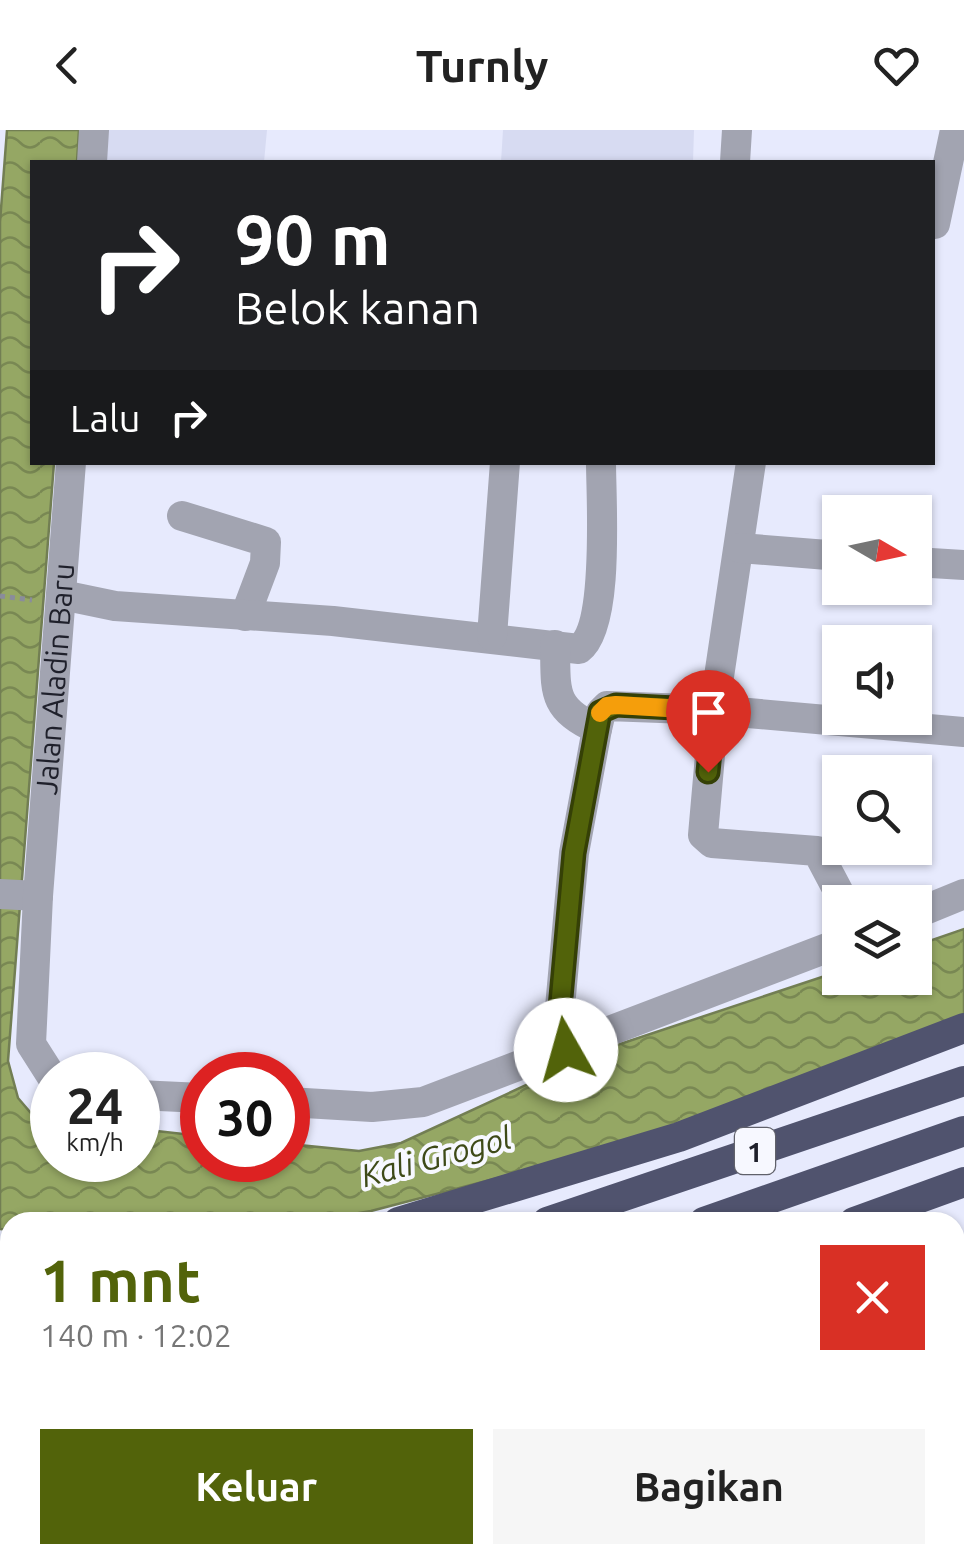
<!DOCTYPE html>
<html lang="id">
<meta charset="utf-8">
<style>
:root{--surface:#fff;--page:#f6f6f6;--text:#222;--muted:#767676;--accent:#52630a}
body{margin:0;font-family:Ubuntu,sans-serif;background:var(--page);color:var(--text);height:100vh;display:flex;flex-direction:column;font-size:38px;white-space:nowrap}
*{box-sizing:border-box;margin:0}
p{font-size:32px;color:var(--muted)}
.icon{flex:none;width:55px;height:55px;fill:none;stroke:currentColor;stroke-width:2;stroke-linecap:round;stroke-linejoin:round}
.map{position:relative;flex:1;overflow:hidden}
.drawer{position:absolute;left:0px;top:1082px;width:965px;height:352px;display:flex;flex-direction:column;background:var(--surface);border-radius:30px 30px 0 0;box-shadow:0 2px 8px #0004}
.drawer>*{flex:none}
.banner{position:absolute;left:30px;top:30px;width:905px;height:305px;border-radius:0px;box-shadow:0 2px 8px #0004;background:#202124;color:#fff;overflow:hidden}
.needle{width:65px;rotate:99deg}
.buttons{position:absolute;left:822px;top:365px;display:grid;gap:20px}
.buttons a{display:grid;place-items:center;width:110px;height:110px;border-radius:0px;background:var(--surface);box-shadow:0 2px 8px #0004;font-size:50px}
.speed{position:absolute;left:30px;top:922px;display:flex;gap:20px;font-size:50px;font-weight:700;text-align:center}
.speed>*{display:grid;place-content:center;width:130px;height:130px;border-radius:50%;background:var(--surface);box-shadow:0 2px 8px #0004;line-height:1}
.speed small{font-size:25px;font-weight:400}
.speed .limit{border:15px solid #d22;background:#fff;color:#111}
.pin{position:absolute;display:grid;place-items:center;width:85px;height:85px;color:#fff;margin:-102px -42px;border-radius:50% 50% 50% 0;rotate:-45deg;box-shadow:0 0 10px #0007}
.pin .icon{rotate:45deg}
.me{position:absolute;width:110px;margin:-55px;rotate:353deg;stroke-linejoin:round;filter:drop-shadow(0 0 8px #0008)}
.turn{display:flex;align-items:center;gap:35px;height:210px;padding:0 40px;font-size:45px}
.turn .icon{width:130px;height:130px;stroke-width:2.5}
.turn b{display:block;font-size:70px;line-height:85px}
.then{display:flex;align-items:center;height:95px;padding:0 40px;background:#0003;gap:20px;font-size:38px}
.round{display:grid;place-items:center;flex:none;width:105px;height:105px;border-radius:0px;background:var(--page)}
.summary{display:flex;align-items:center;justify-content:space-between;height:170px;padding:0 40px}
h1{font-size:60px;font-weight:700;line-height:75px;color:var(--accent)}
.primary-button{display:flex;gap:20px;margin-top:auto;padding:20px 40px}
.primary-button a{flex:1;height:115px;border-radius:0px;background:var(--accent);color:#fff;font-size:40px;font-weight:700;line-height:115px;text-align:center}
.primary-button a+a{background:var(--page);color:var(--text)}
header{display:flex;justify-content:space-between;align-items:center;height:130px;padding:0 40px;background:var(--surface);font-size:45px;font-weight:700}
.map>svg:first-child{display:block}
.built{fill:#d7dbf2}
.water{fill:url(#water-waves);stroke:#727e53;stroke-width:2.5}
.lines{fill:none;stroke-linecap:round;stroke-linejoin:round}
.path{stroke:#8a8c9c;stroke-width:5;stroke-dasharray:5 5;stroke-linecap:butt}
.minor{stroke:#a2a4b1;stroke-width:30}
.highway{stroke:#50536e;stroke-width:30}
.route-casing{stroke:#354006;stroke-width:25}
.route{stroke:#52630a;stroke-width:18}
.slow{stroke:#f59e0b;stroke-width:18}
.labels{text-anchor:middle;dominant-baseline:central;stroke-width:8;stroke-linejoin:round;paint-order:stroke}
.shield{fill:#f7f8ff;stroke:#60616b;stroke-width:2.5}
.shield-label{font-size:28px;font-weight:bold;fill:#1f202b}
.street-label{font-size:30px;fill:#1f202b;stroke:#f7f8ff}
.water-label{font-size:32px;font-style:italic;fill:#3e4a18;stroke:#f7f8ff}
</style>
<header><svg class="icon" aria-label="back" viewBox="0 0 24 24"><path d="M15 5l-7 7 7 7"/></svg>Turnly<svg class="icon" aria-label="heart" viewBox="0 0 24 24"><path d="M12 20l-8-8c-3-5 5-10 8-4 3-6 11-1 8 4z"/></svg></header>
<div class="map">
<svg width="964" height="1434" viewBox="0 0 964 1434">
<defs>
<pattern id="water-waves" width="16" height="10" patternUnits="userSpaceOnUse" patternTransform="scale(2.5)"><rect width="16" height="10" fill="#95a764"/><path d="M0 5q4-4 8 0t8 0" fill="none" stroke="#798853"/></pattern>
</defs>
<rect width="100%" height="100%" fill="#e7eafd"/>
<path class="built" d="M90,0H267L264,32H87Z
M503,0H694L693,32H501Z"/>
<path class="water" d="M7,0H79L77,32H32V332L54,333L8,931L18,968L36,989L52,991V1030H138V999L202,1006V1030H288V1014L359,1021L401,1013L602,920L840,841V848H915V816L964,799V900L640,1011L371,1081L305,1092H10V1100L0,1099V92Z
M964,1167V1359L955,1362V1170Z
M237,1425H768L741,1434H213Z"/>
<g class="lines">
<path class="path" d="M0,466L32,470"/>
<g class="minor">
<path d="M92,32L94,0"/>
<path d="M735,32L737,0"/>
<path d="M935,94L955,0"/>
<path d="M751,332L714,580L964,602"/>
<path d="M182,386L266,412L265,433L245,486"/>
<path d="M740,418L840,426"/>
<path d="M915,432L964,435"/>
<path d="M62,465L115,476L333,491L579,519C610,497 601,370 601,332"/>
<path d="M492,506L505,332"/>
<path d="M555,515C556,561 551,578 597,599"/>
<path d="M0,764L38,766"/>
<path d="M915,784L964,764"/>
<path d="M566,920L560,877L574,723L597,599L601,582L607,576L714,580L703,705L712,713L817,721L844,772"/>
<path id="s1" d="M52,947L31,914L38,766L71,332"/>
<path d="M138,965L202,968"/>
<path d="M288,972L372,977L423,972L840,813"/>
<path d="M955,1135L964,1132"/>
<path d="M955,1382L964,1379"/>
<path d="M945,1425L961,1434"/>
<path d="M89,1434L111,1425"/>
<path d="M799,1434L826,1425"/>
</g>
<path class="highway" d="M398,1092L679,1007L964,898
M547,1092L964,951
M704,1092L964,1001
M854,1092L964,1052
M0,1202L10,1201
M0,1282L10,1278
M0,1338L10,1335
M10,1434L30,1425"/>
</g>
<g class="lines">
<g class="route-casing">
<path id="route" d="M566,920L560,878L574,723L600,582L616,575L714,580L708,642"/>
</g>
<use href="#route" class="route"/>
<path class="slow" d="M600,583L607,576L616,575L701,580"/>
</g>
<g class="labels">
<rect class="shield" x="735" y="998" width="40" height="46" rx="8"/>
<g class="shield-label">
<text x="755" y="1021">1</text>
</g>
<g class="street-label">
<text stroke="none"><textPath href="#s1" startOffset="405">Jalan Aladin Baru</textPath></text>
</g>
<g class="water-label">
<text transform="translate(436 1026) rotate(-15)">Kali Grogol</text>
</g>
</g>
</svg>
<div class="buttons">
<a><svg class="needle" viewBox="-14 -14 28 28"><path d="M0-13l5 13h-10z" fill="#e53935"/><path d="M0 13l5-13h-10z" fill="#767676"/></svg></a>
<a><svg class="icon" aria-label="sound" viewBox="0 0 24 24"><path d="M4 9h4l5-4v14l-5-4H4zM17 9q2 3 0 6"/></svg></a>
<a><svg class="icon" aria-label="search" viewBox="0 0 24 24"><circle cx="10" cy="10" r="6"/><path d="M15 15l6 6"/></svg></a>
<a><svg class="icon" aria-label="layers" viewBox="0 0 24 24"><path d="M12 4l9 5-9 5-9-5zM3 14l9 5 9-5"/></svg></a>
</div>
<div class="speed"><div>24<small>km/h</small></div><div class="limit">30</div></div>
<div class="pin" style="left:708px;top:642px;background:#d93025"><svg class="icon" aria-label="arrive" viewBox="0 0 24 24"><path d="M6 21V4h12l-3 4 3 4H6"/></svg></div>
<svg class="me" style="left:566px;top:920px" viewBox="-20 -20 40 40"><circle r="19" fill="#fff"/><path d="M0-13L10 11 0 6-10 11z" fill="#52630a"/></svg>
<div class="banner">
<div class="turn"><svg class="icon" aria-label="right" viewBox="0 0 24 24"><path d="M7 20v-9h11M14 6l5 5-5 5"/></svg><div><b>90 m</b>Belok kanan</div></div>
<div class="then">Lalu<svg class="icon" aria-label="right" viewBox="0 0 24 24"><path d="M7 20v-9h11M14 6l5 5-5 5"/></svg></div>
</div>
<section class="drawer">
<div class="summary"><div><h1>1 mnt</h1><p>140 m · 12:02</p></div><a class="round" style="background:#d93025;color:#fff"><svg class="icon" aria-label="close" viewBox="0 0 24 24"><path d="M6 6l12 12M18 6L6 18"/></svg></a></div>
<div class="primary-button"><a>Keluar</a><a>Bagikan</a></div>
</section>
</div>
